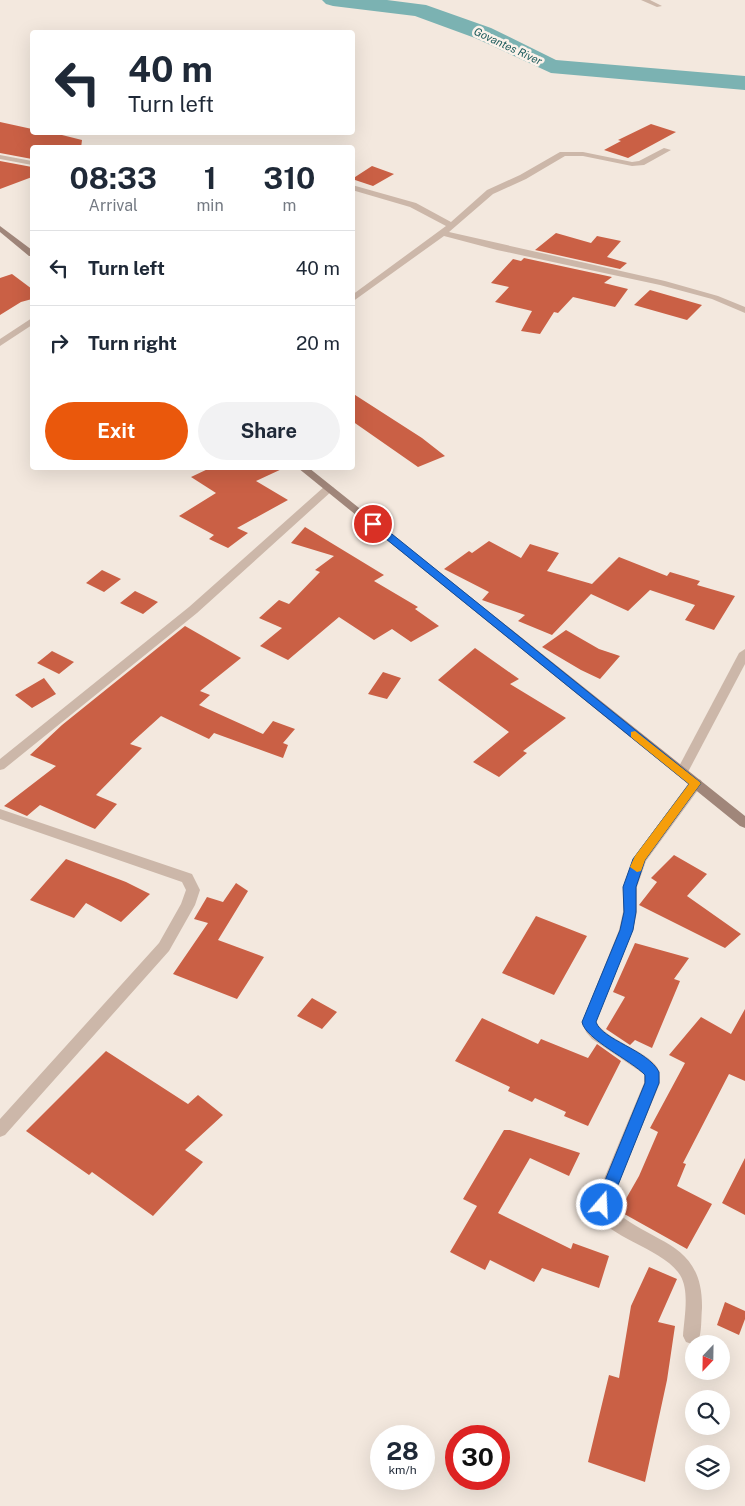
<!DOCTYPE html>
<style>
:root{--surface:#fff;--page:#f2f2f3;--text:#1f2937;--muted:#747a83;--line:#e0e1e3;--accent:#ea580c}
body{margin:0;font-family:"Public Sans",sans-serif;background:var(--page);color:var(--text);height:100vh;display:flex;flex-direction:column;font-size:19px;white-space:nowrap}
*{box-sizing:border-box;margin:0}
p{font-size:16px;color:var(--muted)}
.icon{flex:none;width:28px;height:28px;fill:none;stroke:currentColor;stroke-width:2;stroke-linecap:round;stroke-linejoin:round}
.map{position:relative;flex:1;overflow:hidden}
.panel{position:absolute;left:30px;top:145px;width:325px;height:325px;display:flex;flex-direction:column;background:var(--surface);border-radius:5px;box-shadow:0 5px 20px #0002}
.panel>*{flex:none}
.top-card{position:absolute;left:30px;top:30px;width:325px;height:105px;border-radius:5px;box-shadow:0 5px 20px #0002;background:#fff;color:var(--text);overflow:hidden}
.needle{width:32px;rotate:202deg}
.fabs{position:absolute;left:685px;top:1335px;display:grid;gap:10px}
.fabs a{display:grid;place-items:center;width:45px;height:45px;border-radius:50%;background:var(--surface);box-shadow:0 5px 20px #0002;font-size:25px}
.speed{position:absolute;left:370px;top:1425px;display:flex;gap:10px;font-size:25px;font-weight:700;text-align:center}
.speed>*{display:grid;place-content:center;width:65px;height:65px;border-radius:50%;background:var(--surface);box-shadow:0 5px 20px #0002;line-height:1}
.speed small{font-size:12px;font-weight:400}
.speed .limit{border:8px solid #d22;background:#fff;color:#111}
.pin{position:absolute;display:grid;place-items:center;width:42px;height:42px;color:#fff;margin:-21px;border:2px solid #fff;border-radius:50%;box-shadow:0 1px 5px #0007}
.me{position:absolute;width:55px;margin:-28px;rotate:19deg;stroke-linejoin:round;filter:drop-shadow(0 0 4px #0008)}
.turn{display:flex;align-items:center;gap:18px;height:105px;padding:0 15px;font-size:22px}
.turn .icon{width:65px;height:65px;stroke-width:2.5}
.turn b{display:block;font-size:35px;line-height:42px}
.eta{display:flex;justify-content:space-evenly;align-items:center;height:85px;text-align:center}
.eta b{font-size:30px;font-weight:700;line-height:35px}
.action{display:flex;gap:10px;margin-top:auto;padding:10px 15px}
.action a{flex:1;height:58px;border-radius:30px;background:var(--accent);color:#fff;font-size:20px;font-weight:700;line-height:58px;text-align:center}
.action a+a{background:var(--page);color:var(--text)}
ul{padding:0;list-style:none}
li{display:flex;align-items:center;gap:15px;height:75px;padding:0 15px;border-top:1px solid var(--line)}
li div{flex:1}
li b{display:block;font-size:19px}
li em{font-style:normal}
.map>svg:first-child{display:block}
.lines{fill:none;stroke-linecap:round;stroke-linejoin:round}
.river{fill:#7bb2b2;fill-rule:evenodd}
.building{fill:#ca6045}
.minor{fill:#ccb7a9;fill-rule:evenodd}
.tertiary{fill:#ccb7a9;fill-rule:evenodd}
.secondary{fill:#a0867a;fill-rule:evenodd}
.route{fill:#1a73e8;stroke:#114b97}
.slow{fill:#f59e0b}
.labels{text-anchor:middle;dominant-baseline:central;stroke-width:5;stroke-linejoin:round;paint-order:stroke}
.far-water-label{font-size:11px;font-style:italic;fill:#1d5b5c;stroke:#fbf2ea}
</style>
<div class="map">
<svg width="745" height="1506" viewBox="0 0 745 1506">
<rect width="100%" height="100%" fill="#f3e8de"/>
<g class="lines">
<path class="river" d="M322,0H387L426,5L491,28L556,60L745,76V90L551,73L475,38L415,16L333,6L326,4Z"/>
</g>
<path class="building" d="M0,122L32,129V132H50L82,140L81,148H32V159L0,153Z
M651,124L676,132L628,158L604,150L621,141L618,140Z
M0,161L32,167V177L0,189Z
M372,166L394,174L373,186L352,179Z
M556,233L591,243L597,236L621,241L607,257L627,263L620,269L535,250Z
M524,258L612,277L604,283L628,289L615,307L573,297L558,313L554,312L540,334L521,331L532,311L495,302L509,287L491,283L513,259L521,261Z
M12,274L32,289V299L21,302L0,315V278Z
M650,290L702,305L687,320L634,305Z
M352,393L422,438L445,456L418,467L352,421Z
M210,468H284L256,481L288,500L237,528L248,533L228,548L209,539L214,535L179,516L216,493L191,477Z
M305,527L384,575L374,581L418,607L415,609L439,626L411,642L392,629L374,640L339,617L288,660L260,646L282,628L259,618L279,600L289,604L320,572L315,570L334,556L291,543Z
M489,541L521,558L530,544L559,553L547,571L592,584L619,557L667,576L670,572L700,581L697,585L735,596L714,630L685,620L695,605L650,590L628,611L591,594L552,635L518,621L525,615L482,600L489,592L444,569L469,551L472,553Z
M102,570L121,579L104,592L86,583Z
M135,591L158,602L143,614L120,603Z
M185,626L241,658L200,691L210,695L199,705L263,734L273,721L295,729L283,743L288,745L283,758L214,733L209,739L161,716L130,744L142,748L96,795L117,804L95,829L40,805L27,816L4,806L56,766L30,755L62,725Z
M566,630L599,649L620,656L600,679L581,670L542,647Z
M475,648L519,679L510,684L566,718L523,751L527,753L499,777L473,762L509,732L438,680Z
M52,651L74,662L59,674L37,663Z
M383,672L401,678L387,699L368,694Z
M44,678L56,694L32,708L15,695Z
M674,855L707,874L687,896L741,934L725,948L639,905L657,882L651,878Z
M66,859L126,882L150,894L121,922L86,903L74,918L30,900Z
M236,883L248,891L218,940L264,957L237,999L173,974L208,923L194,919L207,897L223,902Z
M536,916L587,936L554,995L502,973Z
M635,943L689,958L674,979L680,981L652,1048L635,1040L630,1045L606,1029L625,997L613,992Z
M312,998L337,1012L322,1029L297,1016Z
M745,1009V1081L729,1074L683,1163L686,1164L677,1186L712,1204L687,1249L619,1211L639,1176L658,1132L650,1128L685,1063L669,1055L701,1017L731,1034Z
M482,1018L538,1044L541,1039L588,1058L597,1044L621,1061L588,1126L564,1116L566,1112L535,1098L532,1102L508,1091L510,1087L455,1061Z
M106,1051L188,1104L198,1095L223,1115L185,1150L203,1162L153,1216L92,1172L89,1175L26,1131Z
M504,1130H510L580,1153L569,1176L530,1158L498,1213L571,1249L573,1243L609,1256L599,1288L542,1268L534,1282L490,1260L485,1270L450,1252L477,1206L463,1199Z
M745,1158V1215L722,1203Z
M649,1267L677,1279L658,1322L675,1326L667,1380L645,1482L588,1462L609,1375L619,1378L631,1306Z
M725,1302L745,1311V1319L739,1335L717,1325Z"/>
<g class="lines">
<path class="minor" d="M641,0H650L662,6L657,7Z
M664,148L671,150L644,165L632,166L583,156H565L526,179L493,194L449,232L665,281L718,296L745,307V313L712,299L660,285L497,250L444,236L352,302V295L446,226L410,207L352,190V185L416,203L451,222L487,190L520,175L560,152H583L632,162L639,161Z
M0,155L32,161V165L0,159Z
M32,318V325L0,346V339Z
M329,485L334,488L333,490L197,613L4,769L0,770V759L189,607L325,486Z
M696,778L701,780L702,783L701,786L646,861L637,887V912L633,930L596,1022C607,1041 654,1053 659,1071C660,1075 660,1079 660,1083L612,1198V1208C650,1245 703,1239 702,1308C701,1319 702,1332 698,1342L692,1344L686,1342L683,1336C684,1318 690,1291 680,1275C663,1248 607,1238 597,1213C595,1209 596,1203 596,1198L644,1083V1074L592,1039L586,1032L582,1022L619,930L623,912V887L633,859L691,780Z
M0,809L192,874L200,890L195,905L169,951L5,1135L0,1137V1119L159,943L181,904L186,890L182,882L0,819Z"/>
<path class="tertiary" d="M745,649V664L688,772L682,776L678,775L676,772L739,653Z"/>
<path class="secondary" d="M0,226L32,250V256H29L0,232Z
M298,468H309L745,816V828L740,826Z"/>
</g>
<path class="route" d="M370,522H377L701,783L645,860L636,887V912L633,930L596,1022C602,1040 648,1050 659,1072V1083L610,1205L608,1209L602,1211L597,1209L595,1205L645,1083V1075C631,1060 585,1039 582,1022L620,930L624,912L623,887L633,859L689,784L370,526Z"/>
<path class="slow" d="M635,731L701,783L645,860L641,871L637,872L630,867L635,856L689,784L631,737V732Z"/>
<g class="labels">
<g class="far-water-label">
<text transform="translate(508 46) rotate(25)">Govantes River</text>
</g>
</g>
</svg>
<div class="fabs">
<a><svg class="needle" viewBox="-14 -14 28 28"><path d="M0-13l5 13h-10z" fill="#e53935"/><path d="M0 13l5-13h-10z" fill="#747a83"/></svg></a>
<a><svg class="icon" aria-label="search" viewBox="0 0 24 24"><circle cx="10" cy="10" r="6"/><path d="M15 15l6 6"/></svg></a>
<a><svg class="icon" aria-label="layers" viewBox="0 0 24 24"><path d="M12 4l9 5-9 5-9-5zM3 14l9 5 9-5"/></svg></a>
</div>
<div class="speed"><div>28<small>km/h</small></div><div class="limit">30</div></div>
<div class="pin" style="left:373px;top:524px;background:#d93025"><svg class="icon" aria-label="arrive" viewBox="0 0 24 24"><path d="M6 21V4h12l-3 4 3 4H6"/></svg></div>
<svg class="me" style="left:602px;top:1205px" viewBox="-20 -20 40 40"><circle r="17" fill="#1a73e8" stroke="#fff" stroke-width="3"/><path d="M0-11L8 9 0 5-8 9z" fill="#fff"/></svg>
<div class="top-card">
<div class="turn"><svg class="icon" aria-label="left" viewBox="0 0 24 24"><path d="M17 20v-9H6M10 6l-5 5 5 5"/></svg><div><b>40 m</b>Turn left</div></div>
</div>
<section class="panel">
<div class="eta">
<div><b>08:33</b><p>Arrival</p></div>
<div><b>1</b><p>min</p></div>
<div><b>310</b><p>m</p></div>
</div>
<ul>
<li><svg class="icon" aria-label="left" viewBox="0 0 24 24"><path d="M17 20v-9H6M10 6l-5 5 5 5"/></svg><div><b>Turn left</b></div><em>40 m</em></li>
<li><svg class="icon" aria-label="right" viewBox="0 0 24 24"><path d="M7 20v-9h11M14 6l5 5-5 5"/></svg><div><b>Turn right</b></div><em>20 m</em></li>
</ul>
<div class="action"><a>Exit</a><a>Share</a></div>
</section>
</div>
